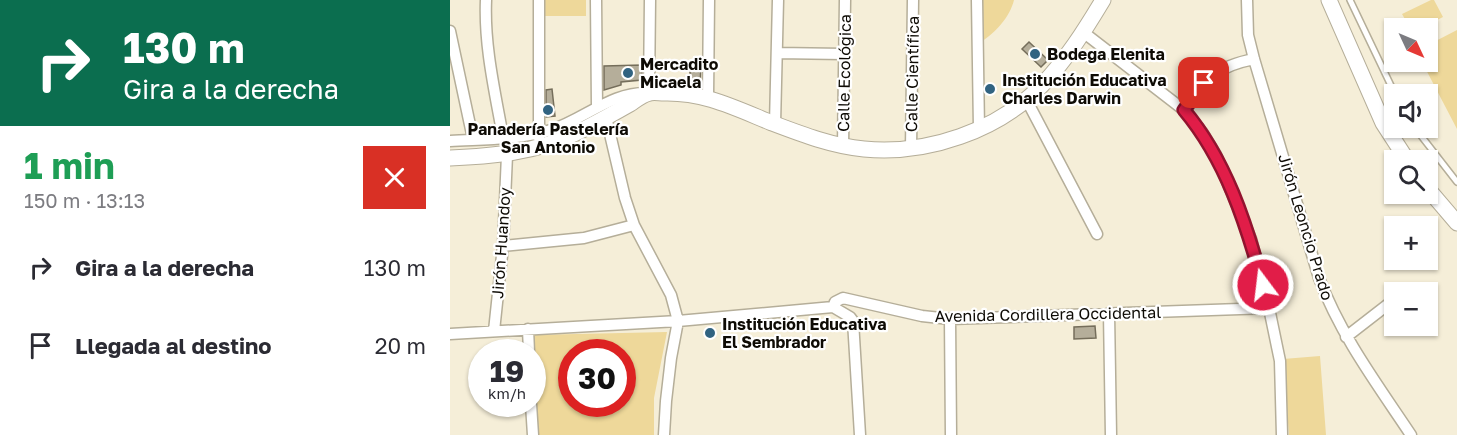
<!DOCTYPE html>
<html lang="es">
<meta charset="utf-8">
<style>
:root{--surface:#fff;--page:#f2f2f3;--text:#2b2b33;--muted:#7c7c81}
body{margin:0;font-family:"Golos Text",sans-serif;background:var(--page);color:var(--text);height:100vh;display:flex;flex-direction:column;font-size:22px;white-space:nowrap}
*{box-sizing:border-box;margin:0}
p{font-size:20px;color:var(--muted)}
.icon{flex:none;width:33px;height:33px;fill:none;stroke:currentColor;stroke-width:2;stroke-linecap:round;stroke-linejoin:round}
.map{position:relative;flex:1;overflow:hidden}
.panel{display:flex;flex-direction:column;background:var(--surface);width:450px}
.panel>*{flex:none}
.banner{background:#0b6e4f;color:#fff;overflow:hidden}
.needle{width:39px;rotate:134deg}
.buttons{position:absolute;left:934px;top:18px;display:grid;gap:12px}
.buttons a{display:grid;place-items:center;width:54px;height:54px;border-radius:0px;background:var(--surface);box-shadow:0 2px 4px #0004;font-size:30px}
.speed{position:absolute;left:18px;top:339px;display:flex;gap:12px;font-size:30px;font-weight:700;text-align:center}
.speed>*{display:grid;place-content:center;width:78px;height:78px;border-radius:50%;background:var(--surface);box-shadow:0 2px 4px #0004;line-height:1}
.speed small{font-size:15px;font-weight:400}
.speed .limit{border:9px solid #d22;background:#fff;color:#111}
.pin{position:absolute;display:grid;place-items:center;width:51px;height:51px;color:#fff;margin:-26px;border-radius:12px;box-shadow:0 3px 9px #0006}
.me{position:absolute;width:66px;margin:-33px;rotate:345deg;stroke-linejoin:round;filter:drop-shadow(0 0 4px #0008)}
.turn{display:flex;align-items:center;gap:21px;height:126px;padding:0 24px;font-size:27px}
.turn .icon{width:78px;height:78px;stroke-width:2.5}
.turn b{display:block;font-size:42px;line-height:51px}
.round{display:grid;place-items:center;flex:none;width:63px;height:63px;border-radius:0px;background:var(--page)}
.overview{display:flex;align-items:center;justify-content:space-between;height:102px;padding:0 24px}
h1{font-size:36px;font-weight:700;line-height:45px;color:#1e9e55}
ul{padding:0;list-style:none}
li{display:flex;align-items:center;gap:18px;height:78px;padding:0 24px}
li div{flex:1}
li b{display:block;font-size:22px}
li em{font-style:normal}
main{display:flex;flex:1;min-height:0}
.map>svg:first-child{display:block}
.green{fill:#eed89a;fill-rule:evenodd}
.building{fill:#b5ae9a;stroke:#756e5b;stroke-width:1.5}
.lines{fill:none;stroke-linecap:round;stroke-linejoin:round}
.lane-casing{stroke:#b5ae99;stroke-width:8}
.street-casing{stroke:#b5ae99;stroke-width:13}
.secondary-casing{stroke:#b5ae99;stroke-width:17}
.lane{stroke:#fff;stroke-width:5}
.street{stroke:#fff;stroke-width:10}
.secondary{stroke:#fff;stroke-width:15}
.route-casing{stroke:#92132f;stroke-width:15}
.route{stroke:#e11d48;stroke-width:10}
.poi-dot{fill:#316381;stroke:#fff;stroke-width:2}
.labels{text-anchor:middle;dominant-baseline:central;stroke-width:4.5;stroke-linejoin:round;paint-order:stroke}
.poi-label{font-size:16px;font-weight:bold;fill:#0e0b05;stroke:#fff;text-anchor:start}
.street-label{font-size:16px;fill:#0e0b05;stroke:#fff}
</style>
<main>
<section class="panel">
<div class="banner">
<div class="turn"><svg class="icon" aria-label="right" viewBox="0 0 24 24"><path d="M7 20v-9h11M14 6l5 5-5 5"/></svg><div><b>130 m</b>Gira a la derecha</div></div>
</div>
<div class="overview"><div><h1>1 min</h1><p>150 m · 13:13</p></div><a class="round" style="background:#d93025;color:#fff"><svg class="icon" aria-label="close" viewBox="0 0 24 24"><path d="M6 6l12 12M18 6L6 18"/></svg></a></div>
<ul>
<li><svg class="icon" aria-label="right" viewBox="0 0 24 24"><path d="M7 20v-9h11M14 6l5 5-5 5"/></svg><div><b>Gira a la derecha</b></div><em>130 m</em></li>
<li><svg class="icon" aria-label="arrive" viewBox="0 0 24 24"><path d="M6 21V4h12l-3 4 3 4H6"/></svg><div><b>Llegada al destino</b></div><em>20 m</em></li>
</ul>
</section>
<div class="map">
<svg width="1007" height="435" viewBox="0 0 1007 435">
<rect width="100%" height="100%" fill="#f5eed8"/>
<path class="green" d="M95,0H136V16H95Z
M529,0H564C560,17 545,33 531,42Z
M981,0H984L993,17L971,28H960L952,14Z
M1007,30V129L972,62H978V45Z
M217,332L204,398V435H86L82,335ZM122,352H172V404H122Z
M870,356L876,435H839L833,359Z"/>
<path class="building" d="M579,42L598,60L591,67L572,49Z
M240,62H251L250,87L240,85Z
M192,65V80L171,82V85L154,90V66Z
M102,89L105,116L96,117V90Z
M645,326L646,338L624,339V327Z"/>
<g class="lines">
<g class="lane-casing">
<path id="lane" d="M900,0L945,94
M965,128L1007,182"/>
</g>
<g class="street-casing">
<path id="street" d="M36,0C34,46 45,92 53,137
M89,0V138
M146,0L147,107
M527,0L529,129
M797,0L798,35L804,59L869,278C891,336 927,384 961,435
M0,31L23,139
M633,32L734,110L752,132L766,155L801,239L819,308L830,361L832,435
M327,53L394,54
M258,97L259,0
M576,99L647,234
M734,110C757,79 764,67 804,59
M156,117L175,198L184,225L221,295L228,321L221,358L216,401L214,435
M325,124L328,0
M0,141C33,139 70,140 101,130C135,119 162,91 199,93L200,0
M393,146L395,0
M461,148L463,0
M53,246L134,238L184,225
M383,307L385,302L393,298L472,316L500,319L819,308
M659,313L661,435
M500,319L501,435
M78,329L79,352
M44,331L53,246L57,155
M0,334L228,321L383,307L400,317L403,321L410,435
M896,337L945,299
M81,404L83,435"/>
</g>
<g class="secondary-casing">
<path id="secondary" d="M879,0L933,123L957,160
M0,158C43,156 84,153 124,134C143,125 162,114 180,104C186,100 193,94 200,93C204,92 209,93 214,93C254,92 285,108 322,123C351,134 382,146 414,149C477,155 548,131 592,85C616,60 635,30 653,0
M978,189L1007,223"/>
</g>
<use href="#lane" class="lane"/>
<use href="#street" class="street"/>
<use href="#secondary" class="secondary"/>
</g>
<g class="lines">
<g class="route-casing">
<path id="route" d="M754,83L734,110C776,160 796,223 813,285"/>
</g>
<use href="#route" class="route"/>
</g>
<g class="poi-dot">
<circle cx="585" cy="54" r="6"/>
<circle cx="178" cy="73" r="6"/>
<circle cx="540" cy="89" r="6"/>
<circle cx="98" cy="110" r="6"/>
<circle cx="260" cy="333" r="6"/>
</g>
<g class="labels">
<g class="poi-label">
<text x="597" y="54">Bodega Elenita</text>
<text x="190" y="64">Mercadito<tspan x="190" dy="18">Micaela</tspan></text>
<text x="552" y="80">Institución Educativa<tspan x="552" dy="18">Charles Darwin</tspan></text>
<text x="98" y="129" text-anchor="middle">Panadería Pastelería<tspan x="98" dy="18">San Antonio</tspan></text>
<text x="272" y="324">Institución Educativa<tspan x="272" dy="18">El Sembrador</tspan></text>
</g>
<g class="street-label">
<text transform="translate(394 73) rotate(-89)">Calle Ecológica</text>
<text transform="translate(462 74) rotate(-89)">Calle Científica</text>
<text transform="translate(856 227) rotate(73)">Jirón Leoncio Prado</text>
<text transform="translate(51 243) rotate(-86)">Jirón Huandoy</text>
<text transform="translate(598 314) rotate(-1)">Avenida Cordillera Occidental</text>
</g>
</g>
</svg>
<div class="buttons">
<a><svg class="needle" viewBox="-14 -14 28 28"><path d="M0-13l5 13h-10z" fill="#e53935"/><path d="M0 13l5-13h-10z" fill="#7c7c81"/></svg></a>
<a><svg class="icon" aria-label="sound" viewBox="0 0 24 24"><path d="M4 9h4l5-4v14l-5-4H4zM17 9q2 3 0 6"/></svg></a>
<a><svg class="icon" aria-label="search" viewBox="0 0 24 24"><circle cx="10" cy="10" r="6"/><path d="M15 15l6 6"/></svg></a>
<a>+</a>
<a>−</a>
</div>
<div class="speed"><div>19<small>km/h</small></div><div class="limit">30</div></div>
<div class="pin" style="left:754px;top:83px;background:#d93025"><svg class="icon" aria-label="arrive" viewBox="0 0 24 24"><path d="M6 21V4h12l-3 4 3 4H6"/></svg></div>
<svg class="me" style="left:813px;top:285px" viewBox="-20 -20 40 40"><circle r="17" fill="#e11d48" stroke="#fff" stroke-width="3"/><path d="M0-11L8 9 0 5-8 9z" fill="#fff"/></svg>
</div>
</main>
